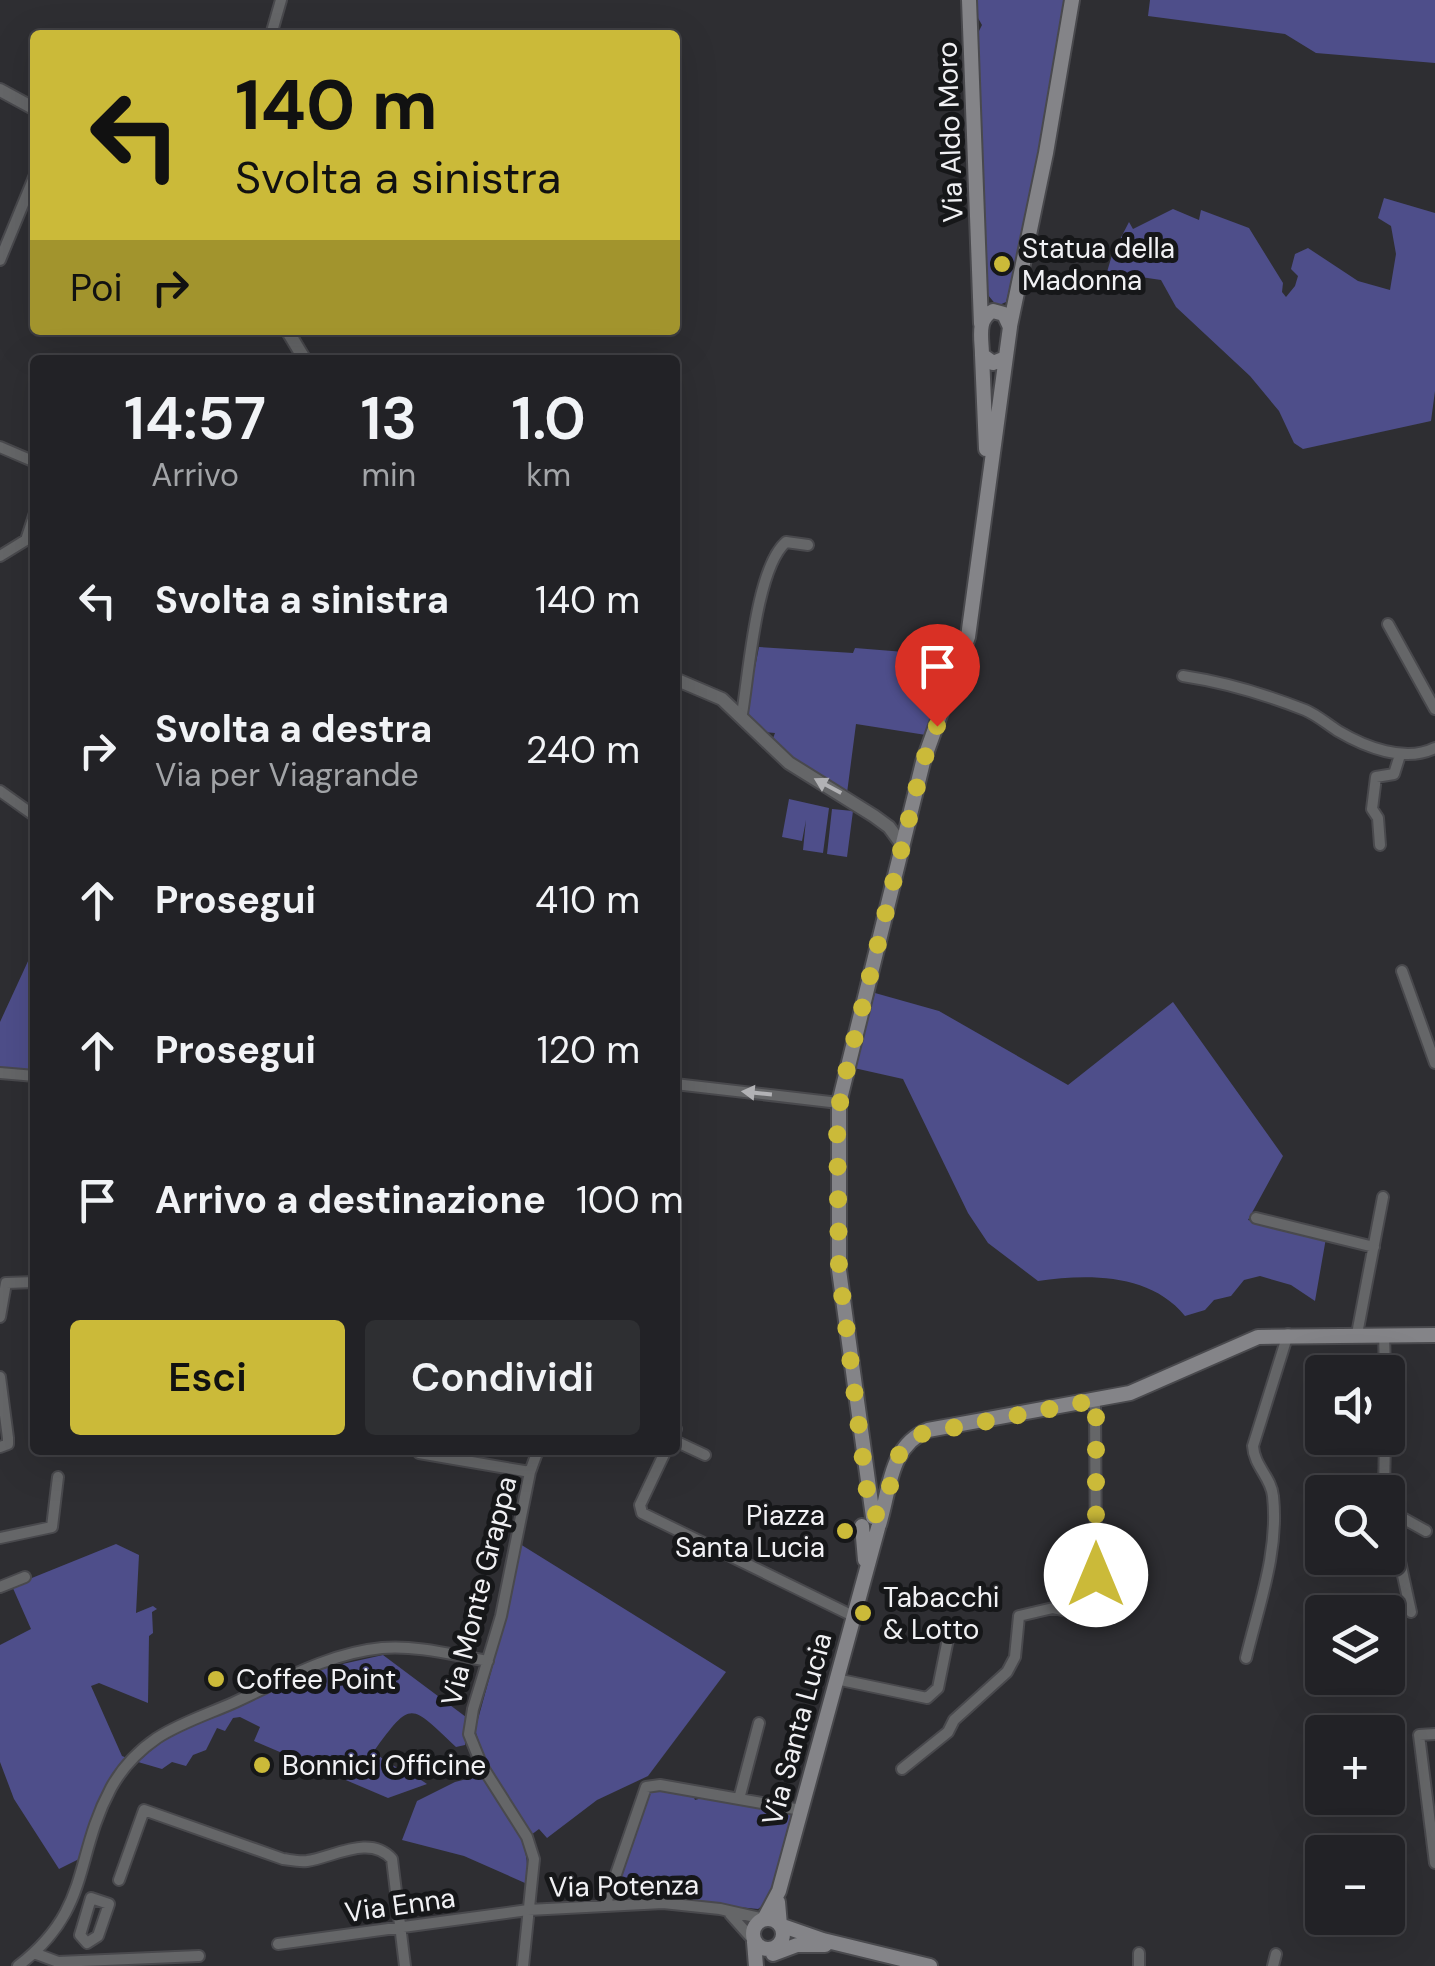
<!DOCTYPE html>
<html lang="it">
<meta charset="utf-8">
<style>
:root{--surface:#222226;--page:#2e2f32;--text:#f1f3f6;--muted:#a2a4a7;--line:#3f3f43;--accent:#cbba39}
body{margin:0;font-family:"DM Sans",sans-serif;background:var(--page);color:var(--text);height:100vh;display:flex;flex-direction:column;font-size:38px;white-space:nowrap}
*{box-sizing:border-box;margin:0}
p{font-size:32px;color:var(--muted)}
.icon{flex:none;width:55px;height:55px;fill:none;stroke:currentColor;stroke-width:2;stroke-linecap:round;stroke-linejoin:round}
.map{position:relative;flex:1;overflow:hidden}
.panel{position:absolute;left:30px;top:355px;width:650px;height:1100px;display:flex;flex-direction:column;background:var(--surface);border-radius:10px;box-shadow:0 10px 40px #0002,0 0 0 2px var(--line)}
.panel>*{flex:none}
.top-card{position:absolute;left:30px;top:30px;width:650px;height:305px;border-radius:10px;box-shadow:0 10px 40px #0002,0 0 0 2px var(--line);background:#cbba39;color:#111;overflow:hidden}
.buttons{position:absolute;left:1305px;top:1355px;display:grid;gap:20px}
.buttons a{display:grid;place-items:center;width:100px;height:100px;border-radius:10px;background:var(--surface);box-shadow:0 10px 40px #0002,0 0 0 2px var(--line);font-size:50px}
.pin{position:absolute;display:grid;place-items:center;width:85px;height:85px;color:#fff;margin:-102px -42px;border-radius:50% 50% 50% 0;rotate:-45deg;box-shadow:0 0 10px #0007}
.pin .icon{rotate:45deg}
.me{position:absolute;width:110px;margin:-55px;rotate:0deg;stroke-linejoin:round;filter:drop-shadow(0 0 8px #0008)}
.turn{display:flex;align-items:center;gap:35px;height:210px;padding:0 40px;font-size:45px}
.turn .icon{width:130px;height:130px;stroke-width:2.5}
.turn b{display:block;font-size:70px;line-height:85px}
.then{display:flex;align-items:center;height:95px;padding:0 40px;background:#0003;gap:20px;font-size:38px}
.eta{display:flex;justify-content:space-evenly;align-items:center;height:170px;text-align:center}
.eta b{font-size:60px;font-weight:600;line-height:70px}
.primary-button{display:flex;gap:20px;margin-top:auto;padding:20px 40px}
.primary-button a{flex:1;height:115px;border-radius:10px;background:var(--accent);color:#111;font-size:40px;font-weight:600;line-height:115px;text-align:center}
.primary-button a+a{background:var(--page);color:var(--text)}
ul{padding:0;list-style:none}
li{display:flex;align-items:center;gap:30px;height:150px;padding:0 40px}
li div{flex:1}
li b{display:block;font-size:38px}
li em{font-style:normal}
.map>svg:first-child{display:block}
.green{fill:#4e4e8a}
.lines{fill:none;stroke-linecap:round;stroke-linejoin:round}
.minor-casing{stroke:#49494d;stroke-width:14}
.tertiary-casing{stroke:#49494d;stroke-width:16}
.secondary-casing{stroke:#49494d;stroke-width:18}
.minor{stroke:#656668;stroke-width:10}
.tertiary{stroke:#656668;stroke-width:12}
.secondary{stroke:#848488;stroke-width:14}
.oneway{fill:#b2b2b5}
.route{stroke:#cbba39;stroke-width:18;stroke-dasharray:0 32.4}
.poi-dot{fill:#cbba39;stroke:#161719;stroke-width:4}
.labels{text-anchor:middle;dominant-baseline:central;stroke-width:10;stroke-linejoin:round;paint-order:stroke}
.street-label{font-size:28px;fill:#f1f1f4;stroke:#161719}
.poi-label{font-size:28px;fill:#f1f1f4;stroke:#161719;text-anchor:start}
</style>
<div class="map">
<svg width="1435" height="1966" viewBox="0 0 1435 1966">
<rect width="100%" height="100%" fill="#2e2e32"/>
<path class="green" d="M977,0H1065L1023,235L1006,302L997,306L988,295L978,33L982,25L978,18Z
M1150,0H1435V63L1316,53L1285,34L1148,16Z
M1384,198L1435,213V391L1431,421L1303,449L1294,443L1279,411L1250,376L1176,307L1161,280L1107,272L1112,255L1129,222L1133,229L1173,209L1199,220L1201,210L1249,228L1283,283L1282,292L1286,297L1295,286L1298,276L1291,269L1295,254L1308,248L1358,281L1390,290L1396,254L1391,226L1378,218Z
M759,647L853,653L855,648L954,656L926,735L856,724L847,793L803,769L772,741L775,733L764,732L746,714Z
M789,799L829,808L823,853L803,850L806,820L802,841L782,837Z
M832,809L853,811L847,857L827,854Z
M35,946V1071L0,1068V1022Z
M875,993L939,1011L1068,1085L1173,1002L1283,1156L1248,1220L1326,1238L1315,1301L1291,1285L1260,1276L1244,1280L1231,1296L1214,1300L1205,1310L1185,1316C1150,1273 1088,1274 1038,1281L988,1243L968,1213L903,1079L854,1068Z
M116,1544L139,1555L136,1613L153,1606L157,1609L152,1612L153,1633L149,1636L148,1703L99,1683L91,1686L122,1756L127,1758L81,1858L59,1869L14,1799L0,1762V1645L31,1629L12,1586Z
M520,1544L726,1672L648,1776L597,1800L547,1838L539,1829L531,1835L487,1765L475,1730L506,1618Z
M383,1655L466,1717L465,1745L456,1747C410,1704 412,1699 374,1751C389,1767 410,1772 427,1784L388,1798L254,1741L260,1727L240,1717L233,1718L225,1731L217,1728L206,1750L193,1755L186,1766L172,1762L162,1769L138,1762L162,1741L181,1731L320,1669Z
M482,1775C502,1807 536,1844 525,1883L464,1856L402,1840L417,1801L455,1782Z
M655,1789L693,1795L695,1800L702,1798L788,1812L792,1816L771,1899L758,1909L661,1899L614,1900L647,1793Z"/>
<g class="lines">
<g class="minor-casing">
<path id="minor" d="M271,35L281,0
M0,260L35,175
M0,447L35,462
M0,556L26,540L35,513
M1388,624L1435,709
M1183,676C1223,682 1267,695 1305,710C1317,715 1327,724 1338,731C1365,747 1405,763 1435,748
M742,714C749,673 756,568 786,542L808,545
M0,791L35,816
M1380,845L1378,818L1372,809L1376,777L1394,774L1400,755
M1402,971L1435,1063
M0,1073L35,1076
M675,1084L839,1103
M1256,1218L1374,1247
M0,1317L6,1283L35,1282
M1357,1334L1383,1197
M1384,1334L1385,1372
M0,1377L8,1438V1444L0,1447
M675,1431L676,1429
M675,1441L705,1455
M666,1450L640,1505L642,1513L853,1616
M419,1453L530,1472
M1384,1492L1385,1438
M1388,1510L1426,1531
M1389,1511L1411,1612
M0,1538L52,1527L58,1477
M0,1587L25,1577
M1246,1658C1259,1604 1279,1552 1273,1496C1271,1477 1254,1466 1253,1446L1288,1334
M836,1679L927,1698L938,1688L950,1629
M1435,1734L1419,1735L1435,1863
M902,1769L948,1732L954,1720L1007,1672L1015,1657L1019,1616L1053,1608L1072,1612L1091,1594L1096,1575L1095,1400
M739,1799L759,1723
M119,1880L144,1810L283,1859C291,1860 299,1862 307,1861C334,1857 370,1834 392,1859L405,1966
M91,1898L109,1904L98,1936L87,1943L80,1935Z
M605,1906L646,1787L660,1785L801,1810
M730,1914L754,1941
M278,1944L528,1910L663,1903L720,1909L764,1919
M34,1953L58,1962L199,1956
M18,1966C92,1909 73,1859 111,1788C122,1768 138,1751 157,1738C180,1723 208,1714 233,1703C281,1681 329,1653 382,1648C417,1645 453,1655 488,1661
M523,1966L534,1859L527,1837L482,1766L469,1734L473,1709L501,1616L530,1472L538,1450
M1139,1966V1953
M1273,1966L1276,1954"/>
</g>
<g class="tertiary-casing">
<path id="tertiary" d="M0,90L35,109
M287,330L305,360
M675,679L722,699L789,763L874,816L889,827L903,846"/>
</g>
<g class="secondary-casing">
<path id="secondary" d="M969,0L981,324
M1010,326L1046,153L1072,0
M982,355L986,449
M873,1517L839,1270V1103L923,762L968,637L1010,327L1004,314L993,311C976,319 982,339 982,355L993,363L1003,359
M879,1525C890,1490 889,1446 928,1430L1130,1393L1258,1337L1435,1335
M862,1526L865,1560
M778,1902L780,1925L823,1940L930,1966
M753 1934a15 15 0 1 1 30 0a15 15 0 1 1-30 0Z
M764,1919L779,1891L878,1528
M754,1942L756,1966
M773,1954L797,1945H825"/>
</g>
<use href="#minor" class="minor"/>
<use href="#tertiary" class="tertiary"/>
<use href="#secondary" class="secondary"/>
</g>
<defs><path id="oneway-solid" d="M-6-.8H1V-3.2L6.5 0L1 3.2V.8H-6Z" transform="scale(2.5)"/></defs>
<g class="oneway">
<use href="#oneway-solid" transform="translate(828 786) rotate(-152)"/>
<use href="#oneway-solid" transform="translate(757 1093) rotate(-174)"/>
</g>
<g class="lines">
<path class="route" d="M937,726L923,762L842,1089L837,1124L839,1270L868,1499L874,1517L886,1501L898,1456L916,1435L1096,1400V1575"/>
</g>
<g class="poi-dot">
<circle cx="1002" cy="264" r="10"/>
<circle cx="845" cy="1531" r="10"/>
<circle cx="863" cy="1613" r="10"/>
<circle cx="216" cy="1679" r="10"/>
<circle cx="262" cy="1765" r="10"/>
</g>
<g class="labels">
<g class="street-label">
<text transform="translate(950 132) rotate(-92)">Via Aldo Moro</text>
<text transform="translate(479 1591) rotate(-76)">Via Monte Grappa</text>
<text transform="translate(797 1729) rotate(-75)">Via Santa Lucia</text>
<text transform="translate(624 1886) rotate(-1)">Via Potenza</text>
<text transform="translate(400 1905) rotate(-8)">Via Enna</text>
</g>
<g class="poi-label">
<text x="1022" y="248">Statua della<tspan x="1022" dy="32">Madonna</tspan></text>
<text x="825" y="1515" text-anchor="end">Piazza<tspan x="825" dy="32">Santa Lucia</tspan></text>
<text x="883" y="1597">Tabacchi<tspan x="883" dy="32">&amp; Lotto</tspan></text>
<text x="236" y="1679">Coffee Point</text>
<text x="282" y="1765">Bonnici Officine</text>
</g>
</g>
</svg>
<div class="buttons">
<a><svg class="icon" aria-label="sound" viewBox="0 0 24 24"><path d="M4 9h4l5-4v14l-5-4H4zM17 9q2 3 0 6"/></svg></a>
<a><svg class="icon" aria-label="search" viewBox="0 0 24 24"><circle cx="10" cy="10" r="6"/><path d="M15 15l6 6"/></svg></a>
<a><svg class="icon" aria-label="layers" viewBox="0 0 24 24"><path d="M12 4l9 5-9 5-9-5zM3 14l9 5 9-5"/></svg></a>
<a>+</a>
<a>−</a>
</div>
<div class="pin" style="left:937px;top:726px;background:#d93025"><svg class="icon" aria-label="arrive" viewBox="0 0 24 24"><path d="M6 21V4h12l-3 4 3 4H6"/></svg></div>
<svg class="me" style="left:1096px;top:1575px" viewBox="-20 -20 40 40"><circle r="19" fill="#fff"/><path d="M0-13L10 11 0 6-10 11z" fill="#cbba39"/></svg>
<div class="top-card">
<div class="turn"><svg class="icon" aria-label="left" viewBox="0 0 24 24"><path d="M17 20v-9H6M10 6l-5 5 5 5"/></svg><div><b>140 m</b>Svolta a sinistra</div></div>
<div class="then">Poi<svg class="icon" aria-label="right" viewBox="0 0 24 24"><path d="M7 20v-9h11M14 6l5 5-5 5"/></svg></div>
</div>
<section class="panel">
<div class="eta">
<div><b>14:57</b><p>Arrivo</p></div>
<div><b>13</b><p>min</p></div>
<div><b>1.0</b><p>km</p></div>
</div>
<ul>
<li><svg class="icon" aria-label="left" viewBox="0 0 24 24"><path d="M17 20v-9H6M10 6l-5 5 5 5"/></svg><div><b>Svolta a sinistra</b></div><em>140 m</em></li>
<li><svg class="icon" aria-label="right" viewBox="0 0 24 24"><path d="M7 20v-9h11M14 6l5 5-5 5"/></svg><div><b>Svolta a destra</b><p>Via per Viagrande</p></div><em>240 m</em></li>
<li><svg class="icon" aria-label="ahead" viewBox="0 0 24 24"><path d="M12 20V5M6 11l6-6 6 6"/></svg><div><b>Prosegui</b></div><em>410 m</em></li>
<li><svg class="icon" aria-label="ahead" viewBox="0 0 24 24"><path d="M12 20V5M6 11l6-6 6 6"/></svg><div><b>Prosegui</b></div><em>120 m</em></li>
<li><svg class="icon" aria-label="arrive" viewBox="0 0 24 24"><path d="M6 21V4h12l-3 4 3 4H6"/></svg><div><b>Arrivo a destinazione</b></div><em>100 m</em></li>
</ul>
<div class="primary-button"><a>Esci</a><a>Condividi</a></div>
</section>
</div>
